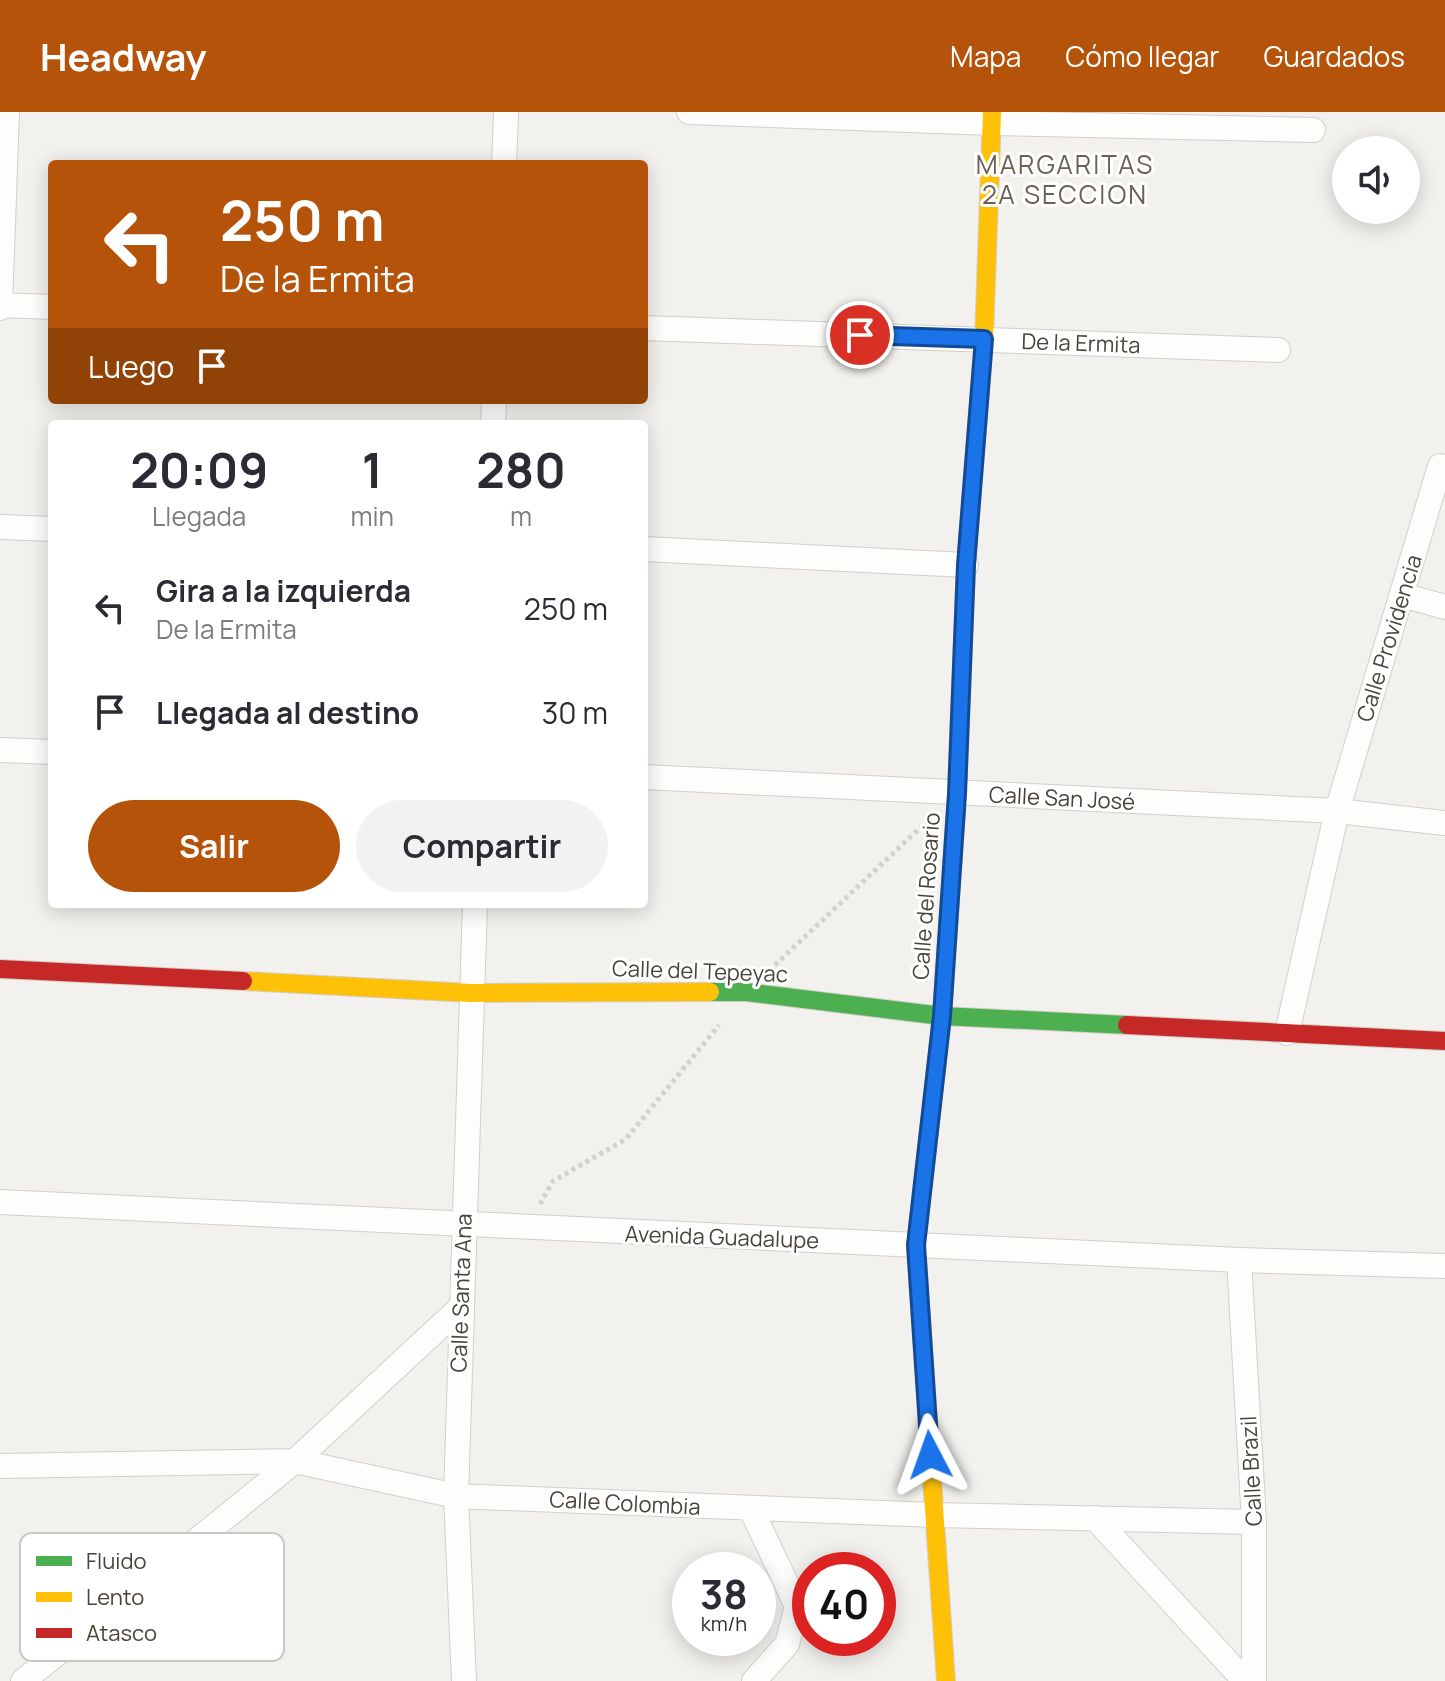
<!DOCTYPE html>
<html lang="es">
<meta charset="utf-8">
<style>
:root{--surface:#fff;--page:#f2f2f3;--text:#2b2b33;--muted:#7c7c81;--accent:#b45309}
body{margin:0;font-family:Manrope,sans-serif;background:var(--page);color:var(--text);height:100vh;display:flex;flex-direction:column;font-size:30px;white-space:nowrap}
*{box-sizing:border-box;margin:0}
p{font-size:26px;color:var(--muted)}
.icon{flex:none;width:44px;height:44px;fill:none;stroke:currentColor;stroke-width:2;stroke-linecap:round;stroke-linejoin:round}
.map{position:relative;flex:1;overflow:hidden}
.drawer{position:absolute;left:48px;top:308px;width:600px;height:488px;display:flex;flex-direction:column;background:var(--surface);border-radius:8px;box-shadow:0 4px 20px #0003}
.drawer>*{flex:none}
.banner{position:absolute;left:48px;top:48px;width:600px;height:244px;border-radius:8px;box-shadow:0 4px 20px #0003;background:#b45309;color:#fff;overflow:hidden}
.fabs{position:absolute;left:1332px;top:24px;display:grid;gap:16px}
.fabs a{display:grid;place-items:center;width:88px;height:88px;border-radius:50%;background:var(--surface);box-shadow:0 4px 20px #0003;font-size:40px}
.speed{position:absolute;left:672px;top:1440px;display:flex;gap:16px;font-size:40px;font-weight:700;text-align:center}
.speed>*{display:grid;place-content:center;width:104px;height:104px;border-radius:50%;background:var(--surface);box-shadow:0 4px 20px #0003;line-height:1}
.speed small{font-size:20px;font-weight:400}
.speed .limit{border:12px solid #d22;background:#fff;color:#111}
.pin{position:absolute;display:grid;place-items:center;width:68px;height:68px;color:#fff;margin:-34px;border:4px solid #fff;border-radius:50%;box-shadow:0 2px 8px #0007}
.me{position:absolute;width:88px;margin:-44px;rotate:356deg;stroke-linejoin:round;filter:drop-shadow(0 0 6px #0008)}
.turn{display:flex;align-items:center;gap:28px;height:168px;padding:0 40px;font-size:36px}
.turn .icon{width:104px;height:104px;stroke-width:2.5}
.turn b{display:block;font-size:56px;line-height:68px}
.then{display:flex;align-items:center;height:76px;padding:0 40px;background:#0003;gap:16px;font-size:30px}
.eta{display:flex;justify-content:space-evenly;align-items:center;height:136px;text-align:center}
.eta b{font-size:48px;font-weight:700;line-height:56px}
.cta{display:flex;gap:16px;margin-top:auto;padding:16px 40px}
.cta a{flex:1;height:92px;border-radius:48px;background:var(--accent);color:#fff;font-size:32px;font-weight:700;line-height:92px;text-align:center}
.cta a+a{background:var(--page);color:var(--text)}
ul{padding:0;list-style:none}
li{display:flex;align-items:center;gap:24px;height:104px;padding:0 40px}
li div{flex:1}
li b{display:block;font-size:30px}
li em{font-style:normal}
header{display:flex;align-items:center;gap:48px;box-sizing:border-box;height:112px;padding:0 40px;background:var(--accent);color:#fff}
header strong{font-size:38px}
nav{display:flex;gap:44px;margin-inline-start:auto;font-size:28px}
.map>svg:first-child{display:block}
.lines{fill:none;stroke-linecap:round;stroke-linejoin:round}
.street-casing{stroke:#d1cfcc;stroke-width:26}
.fast-casing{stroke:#d2cec6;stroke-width:20}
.slow-casing{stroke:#d2cec6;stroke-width:20}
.jam-casing{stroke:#d2cec6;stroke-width:20}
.path{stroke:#d3d1cc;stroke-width:5;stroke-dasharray:4 4;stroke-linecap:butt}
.street{stroke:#fdfdfc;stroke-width:24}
.fast{stroke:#4caf50;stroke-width:18}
.slow{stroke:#ffc107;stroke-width:18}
.jam{stroke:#c62828;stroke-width:18}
.route-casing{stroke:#114b97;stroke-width:20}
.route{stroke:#1a73e8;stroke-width:14}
.labels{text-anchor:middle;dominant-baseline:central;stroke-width:6;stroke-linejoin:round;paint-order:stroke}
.street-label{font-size:22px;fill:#49433a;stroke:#fff}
.quarter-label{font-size:26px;letter-spacing:2px;fill:#6b6053;stroke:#fff}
.key{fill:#fff;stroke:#c8c7c4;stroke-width:2}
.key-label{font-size:22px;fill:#49433a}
</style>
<header>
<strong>Headway</strong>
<nav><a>Mapa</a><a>Cómo llegar</a><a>Guardados</a></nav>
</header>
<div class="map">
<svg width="1445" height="1569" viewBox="0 0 1445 1569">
<rect width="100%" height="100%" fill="#f3f1ee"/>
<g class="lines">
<g class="street-casing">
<path id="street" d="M689,0L992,11L1313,18
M504,52L506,0
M0,193L52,195
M0,196L7,0
M644,216L1278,238
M493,312L494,288
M0,415L52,417
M644,437L966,453
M1402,483L1445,495
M0,638L52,640
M644,665L1337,699L1445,711
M1287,921L1337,699L1440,354
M0,1090L1239,1148L1445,1154
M1239,1148L1254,1410V1569
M0,1354L295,1349L456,1384L934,1403L1254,1410
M751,1397L797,1494L787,1532L754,1569
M1095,1406L1245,1569
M23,1569L295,1349L461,1195
M464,1569L456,1384L475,792"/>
</g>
<g class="fast-casing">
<path id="fast" d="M710,880H746L942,904L1127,913
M921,1208L916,1133L942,904L957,682L962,552"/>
</g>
<g class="slow-casing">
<path id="slow" d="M962,552L966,453L984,227L992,0
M243,869L471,881L710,880
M921,1208L946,1569"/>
</g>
<g class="jam-casing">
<path id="jam" d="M0,857L243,869
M1127,913L1445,929"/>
</g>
<path class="path" d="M775,853L922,714
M540,1092L553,1069L626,1027L719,913"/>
<use href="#street" class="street"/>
<use href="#fast" class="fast"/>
<use href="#slow" class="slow"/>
<use href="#jam" class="jam"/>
</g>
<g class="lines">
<g class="route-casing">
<path id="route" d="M860,223L984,227L966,453L957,682L942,904L916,1133L930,1343"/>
</g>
<use href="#route" class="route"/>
</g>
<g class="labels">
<g class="street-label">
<text transform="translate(1081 231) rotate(2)">De la Ermita</text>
<text transform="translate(1389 526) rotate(-73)">Calle Providencia</text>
<text transform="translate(1062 686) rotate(3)">Calle San José</text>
<text transform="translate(926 784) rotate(-86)">Calle del Rosario</text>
<text transform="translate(700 859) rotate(2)">Calle del Tepeyac</text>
<text transform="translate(722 1125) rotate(2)">Avenida Guadalupe</text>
<text transform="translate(461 1181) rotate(-88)">Calle Santa Ana</text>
<text transform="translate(1251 1359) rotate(-93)">Calle Brazil</text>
<text transform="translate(625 1391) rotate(3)">Calle Colombia</text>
</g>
<g class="quarter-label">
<text x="1065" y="52">MARGARITAS<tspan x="1065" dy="30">2A SECCION</tspan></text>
</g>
</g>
<rect x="20" y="1421" width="264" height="128" rx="12" class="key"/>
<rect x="36" y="1444" width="36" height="10" fill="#4caf50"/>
<rect x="36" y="1480" width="36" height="10" fill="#ffc107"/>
<rect x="36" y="1516" width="36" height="10" fill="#c62828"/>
<g class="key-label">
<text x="86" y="1457">Fluido</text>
<text x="86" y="1493">Lento</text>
<text x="86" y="1529">Atasco</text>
</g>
</svg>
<div class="fabs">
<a><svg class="icon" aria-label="sound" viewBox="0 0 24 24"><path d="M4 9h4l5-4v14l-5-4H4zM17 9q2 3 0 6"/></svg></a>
</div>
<div class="speed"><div>38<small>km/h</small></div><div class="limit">40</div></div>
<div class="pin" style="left:860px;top:223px;background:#d93025"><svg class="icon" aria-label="arrive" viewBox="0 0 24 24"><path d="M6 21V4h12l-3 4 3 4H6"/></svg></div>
<svg class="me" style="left:930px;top:1343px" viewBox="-20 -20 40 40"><path d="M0-17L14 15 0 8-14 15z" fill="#1a73e8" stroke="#fff" stroke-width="4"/></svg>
<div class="banner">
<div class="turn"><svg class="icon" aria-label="left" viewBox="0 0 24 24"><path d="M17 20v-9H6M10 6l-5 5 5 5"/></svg><div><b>250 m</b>De la Ermita</div></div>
<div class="then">Luego<svg class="icon" aria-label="arrive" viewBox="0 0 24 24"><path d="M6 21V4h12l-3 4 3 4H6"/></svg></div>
</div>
<section class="drawer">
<div class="eta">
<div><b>20:09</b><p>Llegada</p></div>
<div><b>1</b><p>min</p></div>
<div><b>280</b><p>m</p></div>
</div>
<ul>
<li><svg class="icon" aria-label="left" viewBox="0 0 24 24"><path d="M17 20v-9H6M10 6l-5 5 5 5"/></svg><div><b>Gira a la izquierda</b><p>De la Ermita</p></div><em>250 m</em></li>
<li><svg class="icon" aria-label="arrive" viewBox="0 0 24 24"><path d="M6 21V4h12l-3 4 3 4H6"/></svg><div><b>Llegada al destino</b></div><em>30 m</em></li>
</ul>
<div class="cta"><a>Salir</a><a>Compartir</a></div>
</section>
</div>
